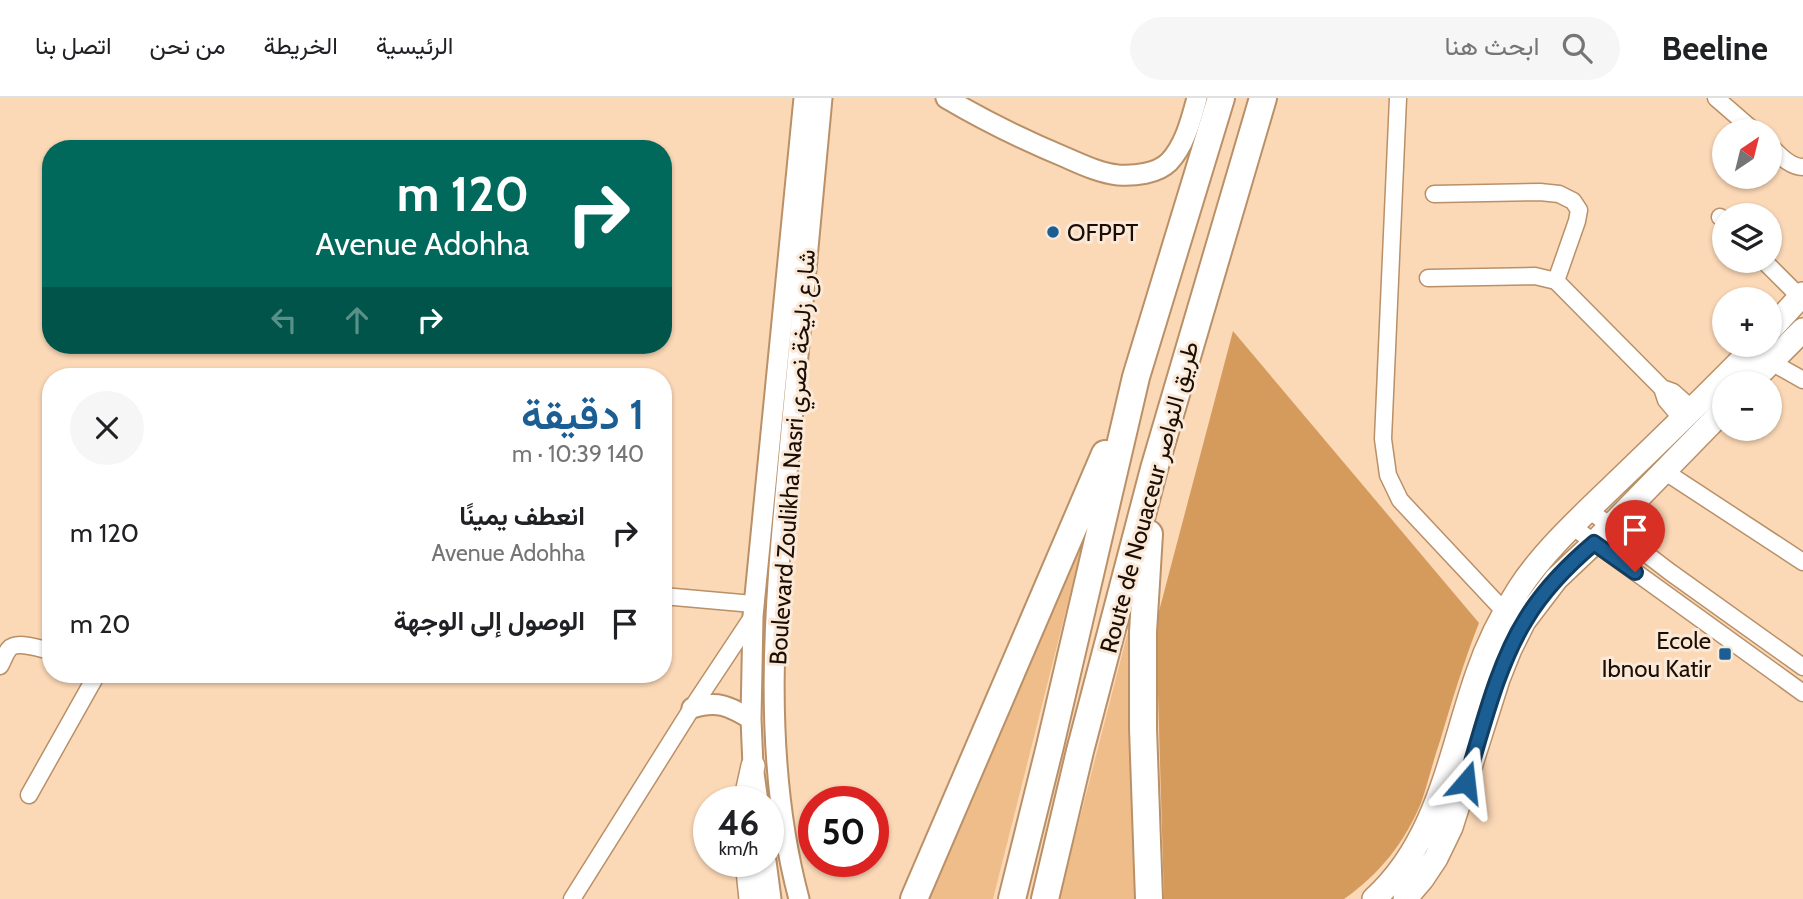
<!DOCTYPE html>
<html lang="ar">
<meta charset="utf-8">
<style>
:root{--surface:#fff;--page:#f6f6f6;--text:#202124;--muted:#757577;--line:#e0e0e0;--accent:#1a5e93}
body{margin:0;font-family:Cabin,Vazirmatn,sans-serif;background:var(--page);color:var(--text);direction:rtl;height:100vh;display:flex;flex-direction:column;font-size:26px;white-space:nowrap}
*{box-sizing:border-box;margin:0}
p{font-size:23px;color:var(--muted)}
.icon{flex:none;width:38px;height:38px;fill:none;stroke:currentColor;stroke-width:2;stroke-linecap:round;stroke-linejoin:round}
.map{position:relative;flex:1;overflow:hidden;direction:ltr}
.sheet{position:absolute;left:42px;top:270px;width:630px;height:315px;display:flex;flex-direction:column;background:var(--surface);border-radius:28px;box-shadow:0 2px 5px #0004;direction:rtl}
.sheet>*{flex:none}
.hud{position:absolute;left:42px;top:42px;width:630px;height:214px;border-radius:28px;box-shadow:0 2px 5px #0004;direction:rtl;background:#00695c;color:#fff;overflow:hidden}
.needle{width:46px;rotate:35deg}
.buttons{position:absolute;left:1712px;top:21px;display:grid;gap:14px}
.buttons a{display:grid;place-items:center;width:70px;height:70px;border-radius:50%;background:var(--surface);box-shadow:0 2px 5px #0004;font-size:35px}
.speed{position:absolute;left:693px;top:688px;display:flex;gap:14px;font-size:35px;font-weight:700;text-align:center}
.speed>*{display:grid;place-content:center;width:91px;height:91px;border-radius:50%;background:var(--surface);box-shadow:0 2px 5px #0004;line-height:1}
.speed small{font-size:18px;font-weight:400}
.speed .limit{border:10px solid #d22;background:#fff;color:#111}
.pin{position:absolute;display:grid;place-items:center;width:60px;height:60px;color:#fff;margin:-72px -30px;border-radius:50% 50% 50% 0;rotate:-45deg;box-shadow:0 0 7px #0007}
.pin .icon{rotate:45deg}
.me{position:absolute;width:77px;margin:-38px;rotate:17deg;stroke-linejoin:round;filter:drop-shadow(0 0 5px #0008)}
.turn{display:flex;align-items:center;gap:24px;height:147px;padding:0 28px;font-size:32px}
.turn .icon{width:91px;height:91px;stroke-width:2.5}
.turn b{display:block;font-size:49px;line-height:60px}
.lanes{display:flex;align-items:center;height:66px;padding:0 28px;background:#0003;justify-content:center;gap:35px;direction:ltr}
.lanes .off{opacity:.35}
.round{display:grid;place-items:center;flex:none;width:74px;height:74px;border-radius:37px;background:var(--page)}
.head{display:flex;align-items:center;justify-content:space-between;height:119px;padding:0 28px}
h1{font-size:42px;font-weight:600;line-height:52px;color:var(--accent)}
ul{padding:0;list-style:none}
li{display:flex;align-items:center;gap:21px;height:91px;padding:0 28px}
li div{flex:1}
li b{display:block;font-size:26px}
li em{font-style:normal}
header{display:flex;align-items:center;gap:42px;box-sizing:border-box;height:98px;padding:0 35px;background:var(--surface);border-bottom:2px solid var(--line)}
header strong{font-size:33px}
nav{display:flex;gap:38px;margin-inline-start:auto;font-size:24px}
.search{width:490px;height:63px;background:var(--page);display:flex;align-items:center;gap:18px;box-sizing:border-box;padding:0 24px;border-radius:38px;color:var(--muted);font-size:26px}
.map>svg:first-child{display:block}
.green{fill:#efbd8a}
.forest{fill:#d59b5d}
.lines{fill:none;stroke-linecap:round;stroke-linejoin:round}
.minor-casing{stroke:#b99067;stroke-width:19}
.tertiary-casing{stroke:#b99067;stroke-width:23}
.secondary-casing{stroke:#b99067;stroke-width:26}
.trunk-casing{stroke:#b99067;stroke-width:30}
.minor{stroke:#fff;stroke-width:16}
.tertiary{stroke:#fff;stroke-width:19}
.secondary{stroke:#fff;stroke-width:23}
.trunk{stroke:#fff;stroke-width:26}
.route-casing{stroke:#113d60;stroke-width:18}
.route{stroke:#1a5e93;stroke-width:12}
.poi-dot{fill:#1a5e93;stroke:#fae9d8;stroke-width:2.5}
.labels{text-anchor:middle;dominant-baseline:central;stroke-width:6;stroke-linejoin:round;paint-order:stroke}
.poi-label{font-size:24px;fill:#1b0d01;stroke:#fae9d8;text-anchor:start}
.street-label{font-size:24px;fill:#1b0d01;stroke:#fae9d8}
</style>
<header>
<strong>Beeline</strong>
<div class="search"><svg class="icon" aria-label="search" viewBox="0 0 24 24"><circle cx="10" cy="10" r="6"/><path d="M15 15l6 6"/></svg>ابحث هنا</div>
<nav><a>الرئيسية</a><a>الخريطة</a><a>من نحن</a><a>اتصل بنا</a></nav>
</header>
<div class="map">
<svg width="1803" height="801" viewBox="0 0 1803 801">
<rect width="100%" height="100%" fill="#fbd8b6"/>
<path class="green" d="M1088,425L993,801H926Z
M1133,514L1140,801H1059Z"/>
<path class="forest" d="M1233,233L1479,525C1464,563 1452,603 1440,643C1433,663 1428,685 1421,705C1405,744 1379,777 1344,801H1164L1158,597V517Z"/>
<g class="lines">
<g class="minor-casing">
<path id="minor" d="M1398,0L1383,341L1388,377L1400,402L1505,514
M1716,0L1754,33
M1769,47C1779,56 1789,69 1803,69
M1434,96L1540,94L1559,96L1573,103L1579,112L1577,123L1556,183
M1720,119L1724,122
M1764,163L1803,202
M1428,180L1535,178L1556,183L1662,290L1666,302L1682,321
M1764,258L1771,264L1803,282
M1662,290L1673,294L1692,311
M1664,373L1803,464
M1589,412L1670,474L1803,569
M1573,429L1803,595
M663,498L753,506
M0,568C3,563 5,556 9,551C17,542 40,551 51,553
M29,697L97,576
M572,801L692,610L753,518"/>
</g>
<g class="tertiary-casing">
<path id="tertiary" d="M946,0C985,23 1026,43 1067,60C1083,67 1100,75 1118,77C1134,78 1157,76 1169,64C1185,47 1191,22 1197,0
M692,610C717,602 729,608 751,621
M758,704L753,668L751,621L753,518L804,0
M766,763L771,801
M799,801C759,651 776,495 790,343C801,229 811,114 822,0"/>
</g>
<g class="secondary-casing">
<path id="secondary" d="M1769,233L1803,196
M1750,285L1803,232
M745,704L753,668
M747,763L751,801
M1374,801C1438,743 1450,655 1477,577C1487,547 1502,517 1519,491C1542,455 1581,419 1612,389C1661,342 1710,295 1756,247
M1405,801L1422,781L1436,760L1451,729L1498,581L1510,551L1524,523L1556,481L1594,445L1724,312"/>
</g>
<g class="trunk-casing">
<path id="trunk" d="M1149,436L1143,534V630L1149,801
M914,801L1105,356
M1012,801L1050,648L1136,279L1221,0
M1045,801L1080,653L1154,371L1263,0"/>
</g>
<use href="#minor" class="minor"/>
<use href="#tertiary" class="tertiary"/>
<use href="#secondary" class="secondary"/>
<use href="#trunk" class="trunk"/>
</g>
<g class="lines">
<g class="route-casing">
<path id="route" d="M1466,684C1482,632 1497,567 1526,521C1544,491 1568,467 1594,445L1635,474"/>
</g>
<use href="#route" class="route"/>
</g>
<g class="poi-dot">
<circle cx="1053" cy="134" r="7"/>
<rect x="1718" y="549" width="14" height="14" rx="3.5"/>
</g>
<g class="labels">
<g class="poi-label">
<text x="1067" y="134">OFPPT</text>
<text x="1711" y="542" text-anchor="end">Ecole<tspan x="1711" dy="28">Ibnou Katir</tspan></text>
</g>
<g class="street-label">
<text transform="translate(792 359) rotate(-86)">Boulevard Zoulikha Nasri شارع زليخة نصري</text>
<text transform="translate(1149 399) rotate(-75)">Route de Nouaceur طريق النواصر</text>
</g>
</g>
</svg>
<div class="buttons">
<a><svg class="needle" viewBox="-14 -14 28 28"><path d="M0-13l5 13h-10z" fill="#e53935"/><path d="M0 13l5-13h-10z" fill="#757577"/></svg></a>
<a><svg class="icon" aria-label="layers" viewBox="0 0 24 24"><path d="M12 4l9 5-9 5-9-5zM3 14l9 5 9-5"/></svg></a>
<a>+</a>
<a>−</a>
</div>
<div class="speed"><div>46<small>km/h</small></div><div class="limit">50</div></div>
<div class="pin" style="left:1635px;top:474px;background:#d93025"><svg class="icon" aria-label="arrive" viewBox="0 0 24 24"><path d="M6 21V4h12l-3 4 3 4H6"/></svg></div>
<svg class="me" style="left:1466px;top:684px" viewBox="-20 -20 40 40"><path d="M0-17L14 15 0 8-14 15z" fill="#1a5e93" stroke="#fff" stroke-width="4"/></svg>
<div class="hud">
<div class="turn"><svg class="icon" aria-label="right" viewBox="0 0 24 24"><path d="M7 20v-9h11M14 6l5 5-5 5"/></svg><div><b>120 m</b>Avenue Adohha</div></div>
<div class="lanes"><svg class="icon off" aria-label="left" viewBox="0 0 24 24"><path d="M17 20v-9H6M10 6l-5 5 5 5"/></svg><svg class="icon off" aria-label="ahead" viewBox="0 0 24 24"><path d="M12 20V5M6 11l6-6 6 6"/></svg><svg class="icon" aria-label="right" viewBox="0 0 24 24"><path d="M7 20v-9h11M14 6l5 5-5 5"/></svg></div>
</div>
<section class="sheet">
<div class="head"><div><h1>1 دقيقة</h1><p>140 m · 10:39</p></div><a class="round"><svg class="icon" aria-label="close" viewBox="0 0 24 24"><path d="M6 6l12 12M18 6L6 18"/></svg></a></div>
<ul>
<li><svg class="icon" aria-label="right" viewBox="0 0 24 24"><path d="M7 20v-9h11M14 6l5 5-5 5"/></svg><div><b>انعطف يمينًا</b><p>Avenue Adohha</p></div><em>120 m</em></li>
<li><svg class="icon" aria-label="arrive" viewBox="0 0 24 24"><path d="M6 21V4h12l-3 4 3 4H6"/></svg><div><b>الوصول إلى الوجهة</b></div><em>20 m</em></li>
</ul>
</section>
</div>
